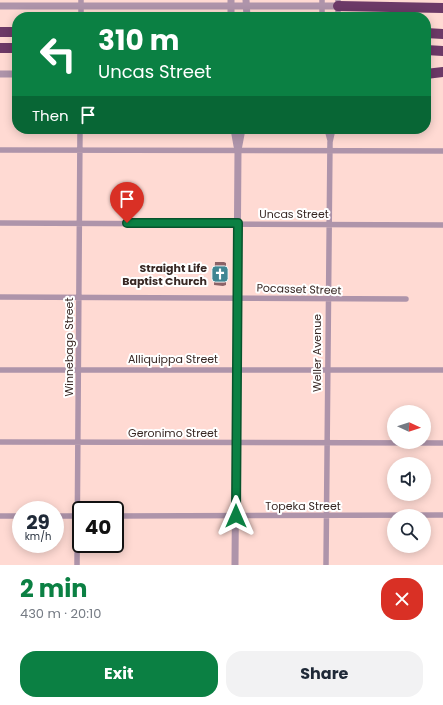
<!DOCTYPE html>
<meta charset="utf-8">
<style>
:root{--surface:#fff;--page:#f2f2f3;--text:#1f2937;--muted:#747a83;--accent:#0b8043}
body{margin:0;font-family:Poppins,sans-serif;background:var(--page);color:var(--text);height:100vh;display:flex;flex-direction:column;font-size:15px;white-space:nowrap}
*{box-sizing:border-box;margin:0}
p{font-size:13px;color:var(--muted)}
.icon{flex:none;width:22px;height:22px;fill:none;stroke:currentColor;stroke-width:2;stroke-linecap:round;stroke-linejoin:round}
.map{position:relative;height:565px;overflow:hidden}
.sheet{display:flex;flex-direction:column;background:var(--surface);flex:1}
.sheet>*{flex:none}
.hud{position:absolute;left:12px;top:12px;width:419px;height:122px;border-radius:16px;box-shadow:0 2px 10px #0003;background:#0b8043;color:#fff;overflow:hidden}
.needle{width:26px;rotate:93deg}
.tools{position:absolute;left:387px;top:405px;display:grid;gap:8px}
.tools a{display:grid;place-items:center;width:44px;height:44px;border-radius:50%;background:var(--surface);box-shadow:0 2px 10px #0003;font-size:20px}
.speed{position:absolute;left:12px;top:501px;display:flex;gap:8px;font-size:20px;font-weight:700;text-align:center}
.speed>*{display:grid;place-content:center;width:52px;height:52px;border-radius:50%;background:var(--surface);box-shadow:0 2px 10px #0003;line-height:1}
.speed small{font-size:10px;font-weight:400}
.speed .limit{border:2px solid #111;border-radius:6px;background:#fff;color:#111}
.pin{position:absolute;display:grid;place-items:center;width:34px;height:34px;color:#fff;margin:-41px -17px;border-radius:50% 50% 50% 0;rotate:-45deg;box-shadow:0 0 4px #0007}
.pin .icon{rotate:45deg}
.me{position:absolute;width:44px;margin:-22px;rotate:0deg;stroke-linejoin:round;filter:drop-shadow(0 0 3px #0008)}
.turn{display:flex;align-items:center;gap:14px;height:84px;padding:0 20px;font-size:18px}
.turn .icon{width:52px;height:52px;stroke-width:2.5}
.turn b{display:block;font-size:28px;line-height:34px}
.then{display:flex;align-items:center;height:38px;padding:0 20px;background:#0003;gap:8px;font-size:15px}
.round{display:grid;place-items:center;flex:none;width:42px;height:42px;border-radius:16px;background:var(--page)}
.summary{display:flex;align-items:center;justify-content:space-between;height:68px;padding:0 20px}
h1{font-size:24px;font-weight:700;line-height:30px;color:var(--accent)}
.cta{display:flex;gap:8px;margin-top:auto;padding:8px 20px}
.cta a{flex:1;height:46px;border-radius:16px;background:var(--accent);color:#fff;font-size:16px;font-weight:700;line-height:46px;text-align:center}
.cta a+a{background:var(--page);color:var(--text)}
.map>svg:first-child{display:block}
.building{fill:#8b6267}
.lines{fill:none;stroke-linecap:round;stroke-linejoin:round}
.minor{stroke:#ae94aa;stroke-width:5.5}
.tertiary{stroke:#ae94aa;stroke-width:7}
.motorway{stroke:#6c3967;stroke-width:10}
.route-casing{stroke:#07532c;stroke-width:10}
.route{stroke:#0b8043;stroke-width:7}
.labels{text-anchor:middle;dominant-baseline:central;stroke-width:4;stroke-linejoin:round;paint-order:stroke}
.street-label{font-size:11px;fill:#372723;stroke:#fff}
.poi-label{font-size:11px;font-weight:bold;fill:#372723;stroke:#fff;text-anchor:end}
</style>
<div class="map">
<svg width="443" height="565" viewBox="0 0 443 565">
<rect width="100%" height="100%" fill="#ffdad3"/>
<path class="building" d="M215,262H224L226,263V285L223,286L214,285Z"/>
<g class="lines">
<path class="minor" d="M81,17V0
M322,17V0
M338,17V0
M327,129L330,140
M0,150L443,151
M0,223L443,225
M0,297L406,299
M0,370H443
M0,442L443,443
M0,516H21
M55,516H81
M115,516L443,515
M77,565L80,129
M326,565L330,142L333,129"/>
<path class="tertiary" d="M246,0L247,17
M0,6H338
M231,17V0
M0,74H17
M234,129L237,146
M235,565L238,150L242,129"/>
<path class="motorway" d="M338,6L443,8
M0,32H17
M426,33L443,34
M0,48H17
M426,50L443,51
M426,74L443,72"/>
</g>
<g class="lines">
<g class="route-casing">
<path id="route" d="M127,223H238L236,516"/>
</g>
<use href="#route" class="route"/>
</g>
<defs>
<g id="church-square" transform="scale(0.9)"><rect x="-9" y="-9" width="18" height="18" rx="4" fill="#408592" stroke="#fff"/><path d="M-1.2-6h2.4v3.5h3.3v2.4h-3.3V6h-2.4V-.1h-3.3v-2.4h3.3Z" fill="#fff"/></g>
</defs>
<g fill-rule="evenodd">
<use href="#church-square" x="220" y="274"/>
</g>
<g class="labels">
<g class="street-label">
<text x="294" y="214">Uncas Street</text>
<text transform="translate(299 289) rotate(2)">Pocasset Street</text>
<text transform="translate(69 347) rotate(-90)">Winnebago Street</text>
<text transform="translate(317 353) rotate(-90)">Weller Avenue</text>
<text x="173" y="359">Alliquippa Street</text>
<text x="173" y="433">Geronimo Street</text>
<text x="303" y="506">Topeka Street</text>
</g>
<g class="poi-label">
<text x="207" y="268">Straight Life<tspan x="207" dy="13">Baptist Church</tspan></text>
</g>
</g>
</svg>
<div class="tools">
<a><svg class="needle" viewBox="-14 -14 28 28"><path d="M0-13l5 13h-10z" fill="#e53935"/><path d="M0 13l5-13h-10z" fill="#747a83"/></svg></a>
<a><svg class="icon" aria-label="sound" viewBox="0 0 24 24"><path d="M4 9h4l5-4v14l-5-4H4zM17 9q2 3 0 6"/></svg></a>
<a><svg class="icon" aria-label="search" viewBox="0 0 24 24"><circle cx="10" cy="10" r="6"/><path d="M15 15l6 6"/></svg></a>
</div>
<div class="speed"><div>29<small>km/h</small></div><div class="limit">40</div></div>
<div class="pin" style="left:127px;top:223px;background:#d93025"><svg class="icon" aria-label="arrive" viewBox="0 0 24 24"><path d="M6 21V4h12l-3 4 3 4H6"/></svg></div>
<svg class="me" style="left:236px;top:516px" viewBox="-20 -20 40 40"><path d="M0-17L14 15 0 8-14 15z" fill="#0b8043" stroke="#fff" stroke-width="4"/></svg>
<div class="hud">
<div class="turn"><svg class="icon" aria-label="left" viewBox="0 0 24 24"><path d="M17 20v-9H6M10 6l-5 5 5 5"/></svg><div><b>310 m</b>Uncas Street</div></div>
<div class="then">Then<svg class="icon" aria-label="arrive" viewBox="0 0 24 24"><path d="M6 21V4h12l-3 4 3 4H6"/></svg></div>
</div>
</div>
<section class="sheet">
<div class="summary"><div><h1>2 min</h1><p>430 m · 20:10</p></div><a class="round" style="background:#d93025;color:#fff"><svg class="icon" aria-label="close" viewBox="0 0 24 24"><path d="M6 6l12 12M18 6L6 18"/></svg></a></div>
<div class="cta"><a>Exit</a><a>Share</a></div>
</section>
